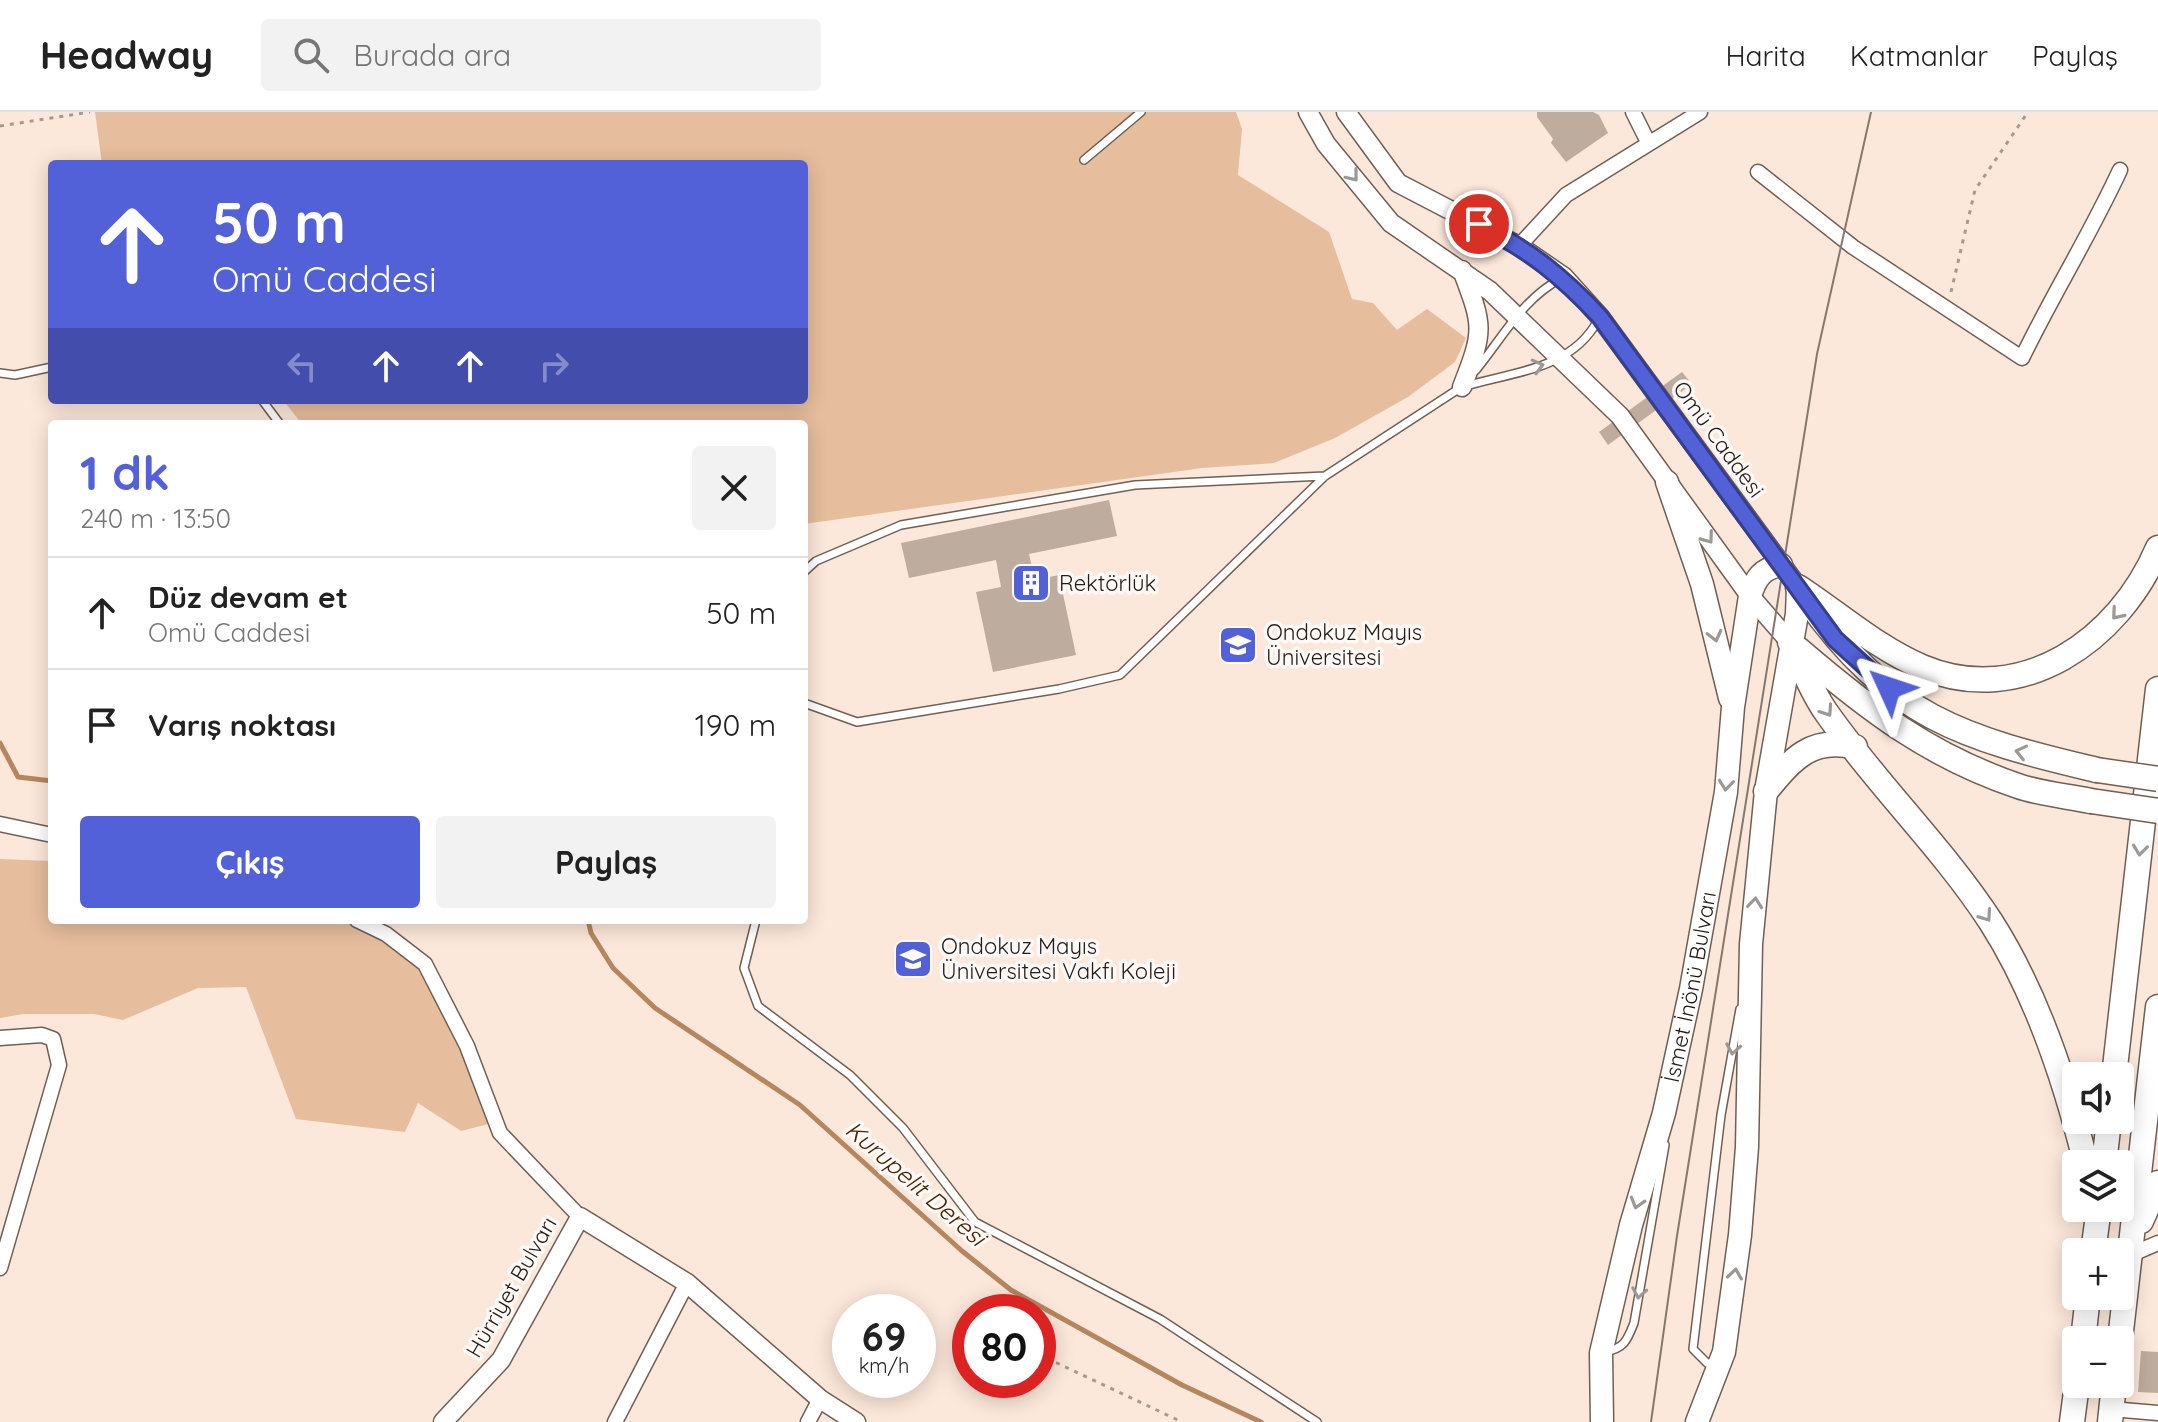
<!DOCTYPE html>
<html lang="tr">
<meta charset="utf-8">
<style>
:root{--surface:#fff;--page:#f2f2f2;--text:#222;--muted:#767676;--line:#e0e0e0;--accent:#5361d8}
body{margin:0;font-family:Quicksand,sans-serif;background:var(--page);color:var(--text);height:100vh;display:flex;flex-direction:column;font-size:30px;white-space:nowrap}
*{box-sizing:border-box;margin:0}
p{font-size:26px;color:var(--muted)}
.icon{flex:none;width:44px;height:44px;fill:none;stroke:currentColor;stroke-width:2;stroke-linecap:round;stroke-linejoin:round}
.map{position:relative;flex:1;overflow:hidden}
.side{position:absolute;left:48px;top:308px;width:760px;height:504px;display:flex;flex-direction:column;background:var(--surface);border-radius:8px;box-shadow:0 4px 20px #0003}
.side>*{flex:none}
.banner{position:absolute;left:48px;top:48px;width:760px;height:244px;border-radius:8px;box-shadow:0 4px 20px #0003;background:#5361d8;color:#fff;overflow:hidden}
.tools{position:absolute;left:2062px;top:950px;display:grid;gap:16px}
.tools a{display:grid;place-items:center;width:72px;height:72px;border-radius:8px;background:var(--surface);box-shadow:0 4px 20px #0003;font-size:40px}
.speed{position:absolute;left:832px;top:1182px;display:flex;gap:16px;font-size:40px;font-weight:700;text-align:center}
.speed>*{display:grid;place-content:center;width:104px;height:104px;border-radius:50%;background:var(--surface);box-shadow:0 4px 20px #0003;line-height:1}
.speed small{font-size:20px;font-weight:400}
.speed .limit{border:12px solid #d22;background:#fff;color:#111}
.pin{position:absolute;display:grid;place-items:center;width:68px;height:68px;color:#fff;margin:-34px;border:4px solid #fff;border-radius:50%;box-shadow:0 2px 8px #0007}
.me{position:absolute;width:88px;margin:-44px;rotate:312deg;stroke-linejoin:round;filter:drop-shadow(0 0 6px #0008)}
.turn{display:flex;align-items:center;gap:28px;height:168px;padding:0 32px;font-size:36px}
.turn .icon{width:104px;height:104px;stroke-width:2.5}
.turn b{display:block;font-size:56px;line-height:68px}
.lanes{display:flex;align-items:center;height:76px;padding:0 32px;background:#0003;justify-content:center;gap:40px;direction:ltr}
.lanes .off{opacity:.35}
.round{display:grid;place-items:center;flex:none;width:84px;height:84px;border-radius:8px;background:var(--page)}
.head{display:flex;align-items:center;justify-content:space-between;height:136px;padding:0 32px}
h1{font-size:48px;font-weight:700;line-height:60px;color:var(--accent)}
.action{display:flex;gap:16px;margin-top:auto;padding:16px 32px}
.action a{flex:1;height:92px;border-radius:8px;background:var(--accent);color:#fff;font-size:32px;font-weight:700;line-height:92px;text-align:center}
.action a+a{background:var(--page);color:var(--text)}
ul{padding:0;list-style:none}
li{display:flex;align-items:center;gap:24px;height:112px;padding:0 32px;border-top:2px solid var(--line)}
li div{flex:1}
li b{display:block;font-size:30px}
li em{font-style:normal}
header{display:flex;align-items:center;gap:48px;box-sizing:border-box;height:112px;padding:0 40px;background:var(--surface);border-bottom:2px solid var(--line)}
header strong{font-size:38px}
nav{display:flex;gap:44px;margin-inline-start:auto;font-size:28px}
.search{width:560px;height:72px;background:var(--page);display:flex;align-items:center;gap:20px;box-sizing:border-box;padding:0 28px;border-radius:8px;color:var(--muted);font-size:30px}
.map>svg:first-child{display:block}
.green{fill:#e6bd9d}
.lines{fill:none;stroke-linecap:round;stroke-linejoin:round}
.stream{stroke:#b6875f;stroke-width:5}
.building{fill:#beac9e}
.service-casing{stroke:#705f53;stroke-width:10}
.minor-casing{stroke:#705f53;stroke-width:17}
.tertiary-casing{stroke:#705f53;stroke-width:21}
.primary-casing{stroke:#705f53;stroke-width:25}
.trunk-casing{stroke:#705f53;stroke-width:27}
.path{stroke:#a8998e;stroke-width:3;stroke-dasharray:4 6;stroke-linecap:butt}
.service{stroke:#fff;stroke-width:7}
.minor{stroke:#fff;stroke-width:14}
.tertiary{stroke:#fff;stroke-width:18}
.primary{stroke:#fff;stroke-width:22}
.trunk{stroke:#fff;stroke-width:24}
.tram{stroke:#85786f;stroke-width:2}
.trunk-bridge-casing{stroke:#705f53;stroke-width:27;stroke-linecap:butt}
.trunk-bridge{stroke:#fff;stroke-width:24}
.oneway{stroke:#9c9896}
.route-casing{stroke:#363f8c;stroke-width:20}
.route{stroke:#5361d8;stroke-width:14}
.labels{text-anchor:middle;dominant-baseline:central;stroke-width:7;stroke-linejoin:round;paint-order:stroke}
.street-label{font-size:22px;fill:#221b16;stroke:#fdf9f6}
.poi-label{font-size:22px;fill:#221b16;stroke:#fdf9f6;text-anchor:start}
.water-label{font-size:24px;font-style:italic;fill:#462504;stroke:#fdf9f6}
</style>
<header>
<strong>Headway</strong>
<div class="search"><svg class="icon" aria-label="search" viewBox="0 0 24 24"><circle cx="10" cy="10" r="6"/><path d="M15 15l6 6"/></svg>Burada ara</div>
<nav><a>Harita</a><a>Katmanlar</a><a>Paylaş</a></nav>
</header>
<div class="map">
<svg width="2158" height="1310" viewBox="0 0 2158 1310">
<rect width="100%" height="100%" fill="#fce8da"/>
<path class="green" d="M95,0H1236L1242,17L1238,63L1329,120L1352,187L1373,191L1397,218L1427,197L1466,226L1455,250L1408,285L1335,326L1274,351L1202,356L804,412V312H302L283,288H804V52H102Z
M0,747L52,749V808H357L425,852L496,1010L461,1019L418,991L405,1020L296,1007L246,875L198,876L123,908L94,902H23L0,906Z"/>
<g class="lines">
<path class="stream" d="M0,631L18,665L52,669
M588,808L591,821L613,856L655,896L800,993L962,1139L1011,1178L1182,1273L1261,1310"/>
</g>
<path class="building" d="M1537,0H1593L1599,3L1608,21L1566,50L1551,31L1553,27L1537,5Z
M1682,260L1692,272L1608,333L1599,320Z
M1109,388L1117,424L1029,442L1035,468L1059,463L1076,543L993,560L976,480L1001,475L996,448L909,466L901,431Z
M2141,1239L2158,1240V1281L2138,1280Z"/>
<g class="lines">
<g class="service-casing">
<path id="service" d="M1084,48L1141,0
M1476,258C1503,225 1523,186 1562,166
M0,261L15,263L52,255
M1465,274C1514,260 1572,257 1598,208
M262,288L280,312
M804,460L816,449L901,413L1135,373L1325,364
M804,591L857,610L1059,577L1120,563L1325,364L1460,276
M756,808L744,856L758,894L850,963L903,1016L975,1110L1160,1207L1317,1310
M1604,1240C1624,1237 1627,1229 1634,1211L1665,1033
M1716,1251H1707L1693,1237L1721,1003L1740,897"/>
</g>
<g class="minor-casing">
<path id="minor" d="M1633,0L1648,30
M1758,60L1853,135L2022,246C2053,182 2090,123 2120,58
M1519,134L1566,83L1700,0
M0,712L52,723
M357,808L386,822L425,852L467,934L500,1021L580,1105
M0,926L42,923L53,927L59,953L0,1156
M2130,1143L2158,1131
M2111,1297L2158,1301
M615,1310L687,1171
M808,1310L820,1287"/>
</g>
<g class="tertiary-casing">
<path id="tertiary" d="M1308,0L1326,32L1391,111L1490,179L1620,304L1750,484L1790,530
M1346,0L1398,71L1519,134L1564,165L1600,205L1798,475
M1462,158C1483,214 1485,217 1462,275
M443,1310L501,1248L580,1105L687,1171L820,1287L856,1310"/>
</g>
<g class="primary-casing">
<g id="primary">
<path d="M1667,370L1702,472L1730,586"/>
<path id="s1" d="M1602,1310L1601,1241L1631,1113L1664,1001L1691,877L1726,680L1733,595L1750,484C1756,465 1762,457 1781,453"/>
<path d="M1697,1310L1724,1240L1740,1123L1747,1035L1751,832L1766,679L1797,502L1798,475"/>
</g>
</g>
<g class="trunk-casing">
<path id="trunk" d="M1798,475C1838,501 1877,536 1922,555C2022,597 2119,528 2158,436
M1806,486C1890,605 1962,626 2097,658
M1790,530C1802,553 1811,579 1826,600C1877,673 1942,735 1991,810C2037,882 2066,970 2086,1052
M1798,537C1868,597 1929,644 2018,674C2041,682 2067,684 2091,689
M1766,679C1792,647 1812,624 1855,635
M2114,964L2158,577
M2104,1052L2109,1008
M2141,1109L2158,1071
M2093,1140L2099,1096
M2083,1228L2088,1184
M2120,1228L2158,895
M2072,1310L2077,1272
M2110,1310L2114,1272"/>
</g>
<path class="path" d="M0,14L90,0
M1951,180L1975,78L2028,0
M1038,1242L1182,1310"/>
<use href="#service" class="service"/>
<use href="#minor" class="minor"/>
<use href="#tertiary" class="tertiary"/>
<use href="#primary" class="primary"/>
<use href="#trunk" class="trunk"/>
<path class="tram" d="M1651,1310L1677,1124L1817,242L1871,0"/>
<g class="trunk-bridge-casing">
<path id="trunk-bridge" d="M2097,658L2158,667
M2091,689L2158,699"/>
</g>
<use href="#trunk-bridge" class="trunk-bridge"/>
</g>
<defs><path id="oneway-chevron" d="M-2-3.5L2.5 0L-2 3.5" fill="none" stroke-width="1.6" stroke-linecap="round" stroke-linejoin="round" transform="scale(2)"/></defs>
<g class="oneway">
<use href="#oneway-chevron" transform="translate(1353 64) rotate(51)"/>
<use href="#oneway-chevron" transform="translate(1538 254) rotate(-15)"/>
<use href="#oneway-chevron" transform="translate(1708 426) rotate(54)"/>
<use href="#oneway-chevron" transform="translate(2117 502) rotate(130)"/>
<use href="#oneway-chevron" transform="translate(1715 524) rotate(76)"/>
<use href="#oneway-chevron" transform="translate(1827 599) rotate(56)"/>
<use href="#oneway-chevron" transform="translate(2021 640) rotate(-167)"/>
<use href="#oneway-chevron" transform="translate(1726 673) rotate(96)"/>
<use href="#oneway-chevron" transform="translate(2140 738) rotate(97)"/>
<use href="#oneway-chevron" transform="translate(1755 791) rotate(-84)"/>
<use href="#oneway-chevron" transform="translate(1986 804) rotate(55)"/>
<use href="#oneway-chevron" transform="translate(1733 937) rotate(100)"/>
<use href="#oneway-chevron" transform="translate(1637 1091) rotate(106)"/>
<use href="#oneway-chevron" transform="translate(1735 1162) rotate(-82)"/>
<use href="#oneway-chevron" transform="translate(1639 1181) rotate(100)"/>
</g>
<g class="lines">
<g class="route-casing">
<path id="route" d="M1479,112C1531,140 1560,162 1600,205L1835,527L1889,576"/>
</g>
<use href="#route" class="route"/>
</g>
<defs>
<g id="building-square" transform="scale(2)"><rect x="-9" y="-9" width="18" height="18" rx="4" fill="#5361d8" stroke="#fdf9f6"/><path d="M-4-6H4V6H1V3H-1V6H-4ZM-2.5-4.3h1.7v1.8h-1.7ZM.8-4.3h1.7v1.8H.8ZM-2.5-1h1.7V.8h-1.7ZM.8-1h1.7V.8H.8Z" fill="#fff"/></g>
<g id="university-square" transform="scale(2)"><rect x="-9" y="-9" width="18" height="18" rx="4" fill="#5361d8" stroke="#fdf9f6"/><path d="M0-5L7-2L0 1L-7-2ZM-4 1L0 2.5L4 1V4Q0 6-4 4Z" fill="#fff"/></g>
<g id="school-square" transform="scale(2)"><rect x="-9" y="-9" width="18" height="18" rx="4" fill="#5361d8" stroke="#fdf9f6"/><path d="M0-5L7-2L0 1L-7-2ZM-4 1L0 2.5L4 1V4Q0 6-4 4Z" fill="#fff"/></g>
</defs>
<g fill-rule="evenodd">
<use href="#building-square" x="1031" y="471"/>
<use href="#university-square" x="1238" y="533"/>
<use href="#school-square" x="913" y="847"/>
</g>
<g class="labels">
<g class="street-label">
<text transform="translate(1719 327) rotate(54)">Omü Caddesi</text>
<text stroke="none"><textPath href="#s1" startOffset="446">İsmet İnönü Bulvarı</textPath></text>
<text transform="translate(511 1175) rotate(-60)">Hürriyet Bulvarı</text>
</g>
<g class="poi-label">
<text x="1059" y="471">Rektörlük</text>
<text x="1266" y="520">Ondokuz Mayıs<tspan x="1266" dy="25">Üniversitesi</tspan></text>
<text x="941" y="834">Ondokuz Mayıs<tspan x="941" dy="25">Üniversitesi Vakfı Koleji</tspan></text>
</g>
<g class="water-label">
<text transform="translate(916 1071) rotate(41)">Kurupelit Deresi</text>
</g>
</g>
</svg>
<div class="tools">
<a><svg class="icon" aria-label="sound" viewBox="0 0 24 24"><path d="M4 9h4l5-4v14l-5-4H4zM17 9q2 3 0 6"/></svg></a>
<a><svg class="icon" aria-label="layers" viewBox="0 0 24 24"><path d="M12 4l9 5-9 5-9-5zM3 14l9 5 9-5"/></svg></a>
<a>+</a>
<a>−</a>
</div>
<div class="speed"><div>69<small>km/h</small></div><div class="limit">80</div></div>
<div class="pin" style="left:1479px;top:112px;background:#d93025"><svg class="icon" aria-label="arrive" viewBox="0 0 24 24"><path d="M6 21V4h12l-3 4 3 4H6"/></svg></div>
<svg class="me" style="left:1889px;top:576px" viewBox="-20 -20 40 40"><path d="M0-17L14 15 0 8-14 15z" fill="#5361d8" stroke="#fff" stroke-width="4"/></svg>
<div class="banner">
<div class="turn"><svg class="icon" aria-label="ahead" viewBox="0 0 24 24"><path d="M12 20V5M6 11l6-6 6 6"/></svg><div><b>50 m</b>Omü Caddesi</div></div>
<div class="lanes"><svg class="icon off" aria-label="left" viewBox="0 0 24 24"><path d="M17 20v-9H6M10 6l-5 5 5 5"/></svg><svg class="icon" aria-label="ahead" viewBox="0 0 24 24"><path d="M12 20V5M6 11l6-6 6 6"/></svg><svg class="icon" aria-label="ahead" viewBox="0 0 24 24"><path d="M12 20V5M6 11l6-6 6 6"/></svg><svg class="icon off" aria-label="right" viewBox="0 0 24 24"><path d="M7 20v-9h11M14 6l5 5-5 5"/></svg></div>
</div>
<section class="side">
<div class="head"><div><h1>1 dk</h1><p>240 m · 13:50</p></div><a class="round"><svg class="icon" aria-label="close" viewBox="0 0 24 24"><path d="M6 6l12 12M18 6L6 18"/></svg></a></div>
<ul>
<li><svg class="icon" aria-label="ahead" viewBox="0 0 24 24"><path d="M12 20V5M6 11l6-6 6 6"/></svg><div><b>Düz devam et</b><p>Omü Caddesi</p></div><em>50 m</em></li>
<li><svg class="icon" aria-label="arrive" viewBox="0 0 24 24"><path d="M6 21V4h12l-3 4 3 4H6"/></svg><div><b>Varış noktası</b></div><em>190 m</em></li>
</ul>
<div class="action"><a>Çıkış</a><a>Paylaş</a></div>
</section>
</div>
